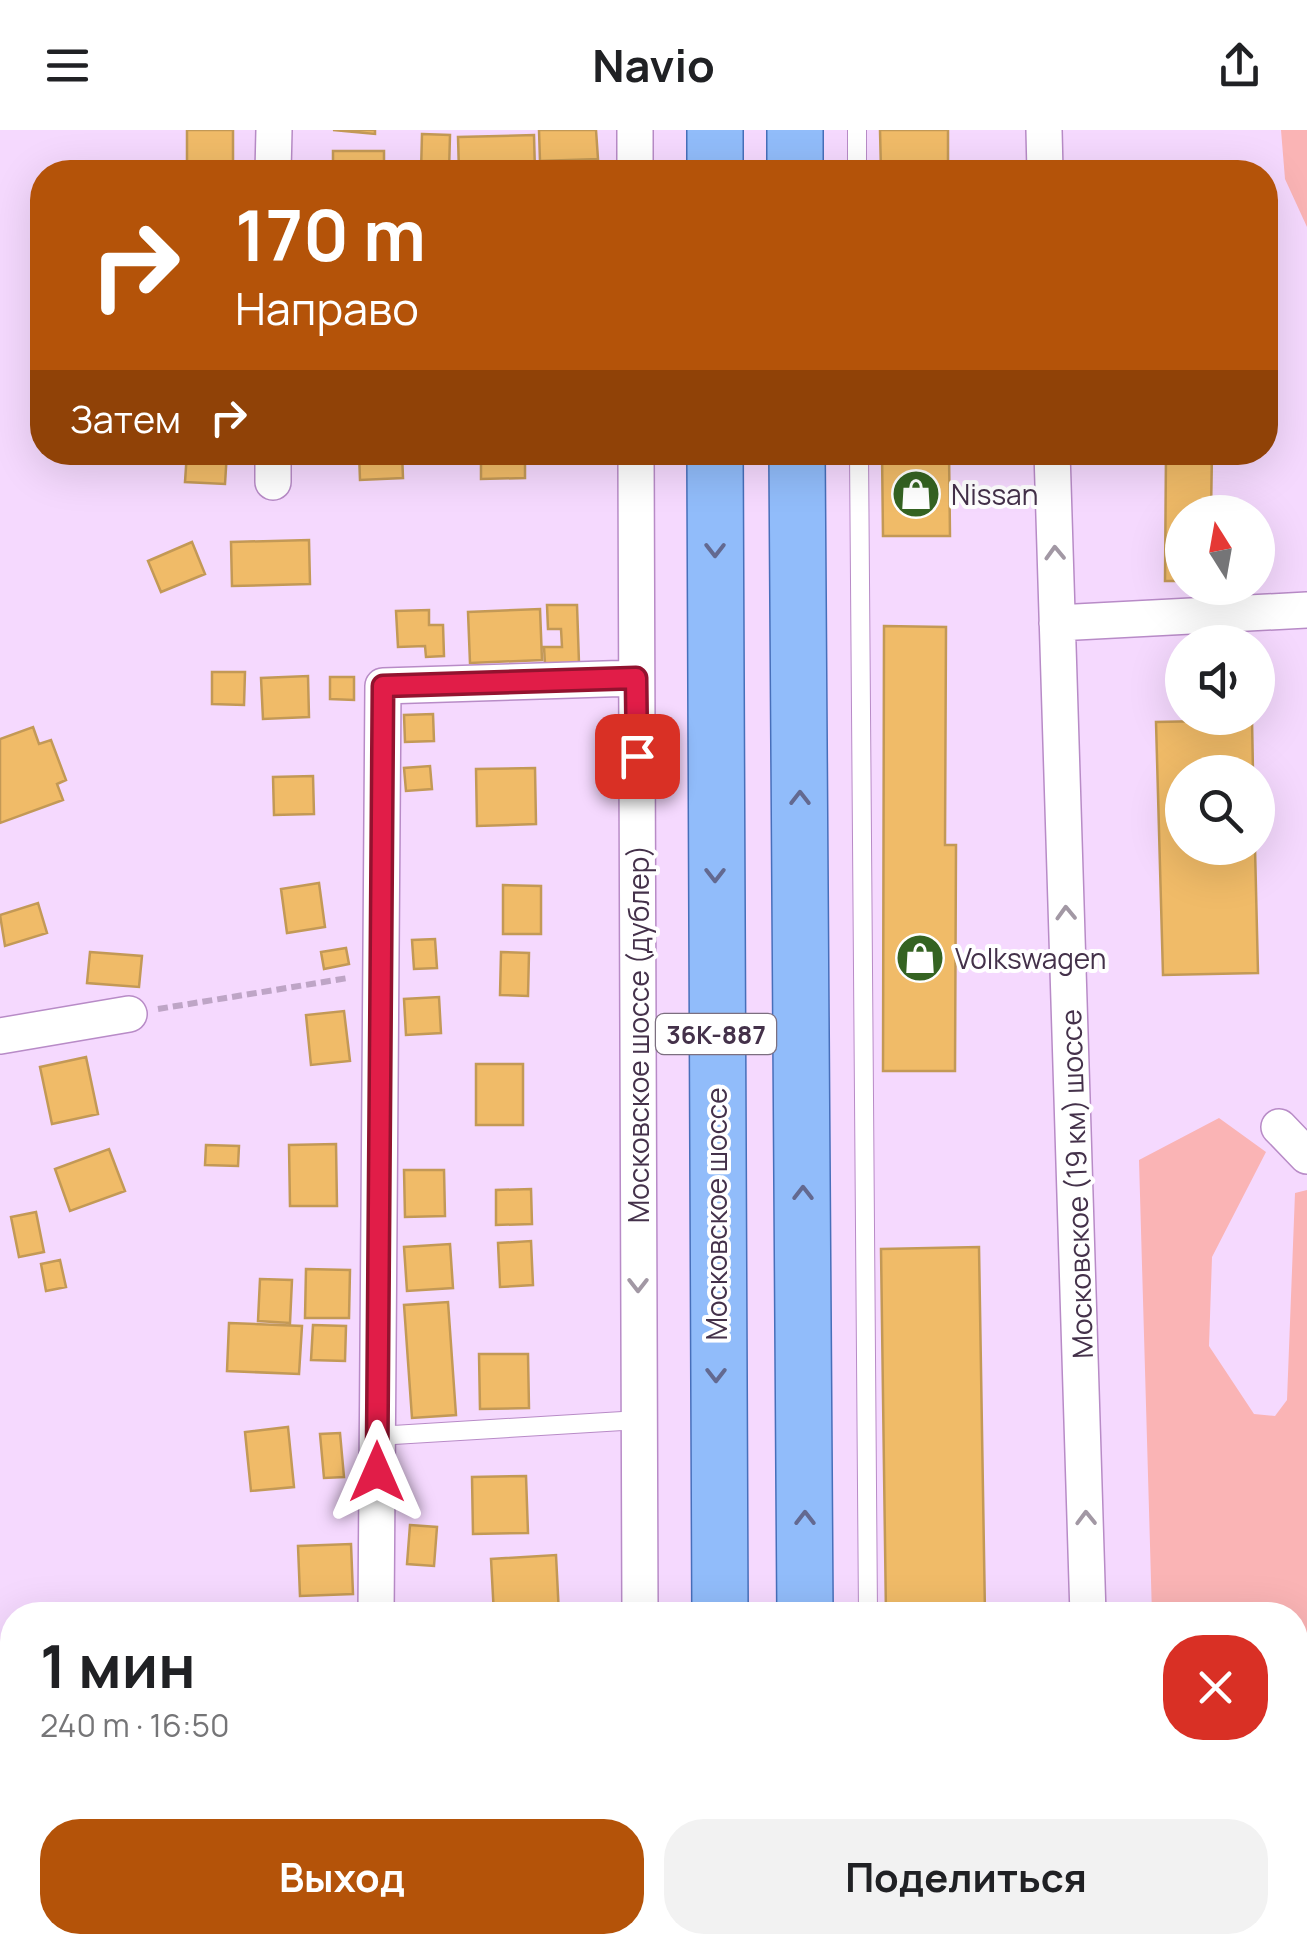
<!DOCTYPE html>
<html lang="ru">
<meta charset="utf-8">
<style>
:root{--surface:#fff;--page:#f2f2f2;--text:#202124;--muted:#757577;--accent:#b45309}
body{margin:0;font-family:Manrope,sans-serif;background:var(--page);color:var(--text);height:100vh;display:flex;flex-direction:column;font-size:38px;white-space:nowrap}
*{box-sizing:border-box;margin:0}
p{font-size:32px;color:var(--muted)}
.icon{flex:none;width:55px;height:55px;fill:none;stroke:currentColor;stroke-width:2;stroke-linecap:round;stroke-linejoin:round}
.map{position:relative;flex:1;overflow:hidden}
.panel{position:absolute;left:0px;top:1472px;width:1308px;height:352px;display:flex;flex-direction:column;background:var(--surface);border-radius:40px 40px 0 0;box-shadow:0 10px 40px #0002}
.panel>*{flex:none}
.hud{position:absolute;left:30px;top:30px;width:1248px;height:305px;border-radius:40px;box-shadow:0 10px 40px #0002;background:#b45309;color:#fff;overflow:hidden}
.needle{width:65px;rotate:349deg}
.buttons{position:absolute;left:1165px;top:365px;display:grid;gap:20px}
.buttons a{display:grid;place-items:center;width:110px;height:110px;border-radius:50%;background:var(--surface);box-shadow:0 10px 40px #0002;font-size:50px}
.pin{position:absolute;display:grid;place-items:center;width:85px;height:85px;color:#fff;margin:-42px;border-radius:20px;box-shadow:0 5px 15px #0006}
.me{position:absolute;width:110px;margin:-55px;rotate:0deg;stroke-linejoin:round;filter:drop-shadow(0 0 8px #0008)}
.turn{display:flex;align-items:center;gap:35px;height:210px;padding:0 40px;font-size:45px}
.turn .icon{width:130px;height:130px;stroke-width:2.5}
.turn b{display:block;font-size:70px;line-height:85px}
.then{display:flex;align-items:center;height:95px;padding:0 40px;background:#0003;gap:20px;font-size:38px}
.round{display:grid;place-items:center;flex:none;width:105px;height:105px;border-radius:40px;background:var(--page)}
.overview{display:flex;align-items:center;justify-content:space-between;height:170px;padding:0 40px}
h1{font-size:60px;font-weight:700;line-height:75px}
.action{display:flex;gap:20px;margin-top:auto;padding:20px 40px}
.action a{flex:1;height:115px;border-radius:40px;background:var(--accent);color:#fff;font-size:40px;font-weight:700;line-height:115px;text-align:center}
.action a+a{background:var(--page);color:var(--text)}
header{display:flex;justify-content:space-between;align-items:center;height:130px;padding:0 40px;background:var(--surface);font-size:45px;font-weight:700}
.map>svg:first-child{display:block}
.green{fill:#fab4b5}
.building{fill:#f0bb68;stroke:#c39956;stroke-width:2.5}
.lines{fill:none;stroke-linecap:round;stroke-linejoin:round}
.lane-casing{stroke:#b88bc7;stroke-width:20}
.street-casing{stroke:#b88bc7;stroke-width:38}
.primary-casing{stroke:#476fba;stroke-width:58}
.path{stroke:#bea5c6;stroke-width:6;stroke-dasharray:10 5;stroke-linecap:butt}
.lane{stroke:#fff;stroke-width:18}
.street{stroke:#fff;stroke-width:35}
.primary{stroke:#91bcfa;stroke-width:55}
.oneway{stroke:#636990}
.oneway2{stroke:#a298a4}
.route-casing{stroke:#92132f;stroke-width:25}
.route{stroke:#e11d48;stroke-width:18}
.labels{text-anchor:middle;dominant-baseline:central;stroke-width:8;stroke-linejoin:round;paint-order:stroke}
.shield{fill:#fff;stroke:#7c6f80;stroke-width:2.5}
.shield-label{font-size:25px;font-weight:bold;fill:#44314a}
.poi-label{font-size:28px;fill:#44314a;stroke:#fff;text-anchor:start}
.street-label{font-size:28px;fill:#44314a;stroke:#fff}
</style>
<header><svg class="icon" aria-label="menu" viewBox="0 0 24 24"><path d="M4 6h16M4 12h16M4 18h16"/></svg>Navio<svg class="icon" aria-label="share" viewBox="0 0 24 24"><path d="M12 15V3M7 8l5-5 5 5M5 13v7h14v-7"/></svg></header>
<div class="map">
<svg width="1307" height="1824" viewBox="0 0 1307 1824">
<rect width="100%" height="100%" fill="#f5d9fe"/>
<path class="green" d="M1281,0H1307V97L1285,49Z
M1219,988L1266,1022L1212,1127L1209,1216L1254,1284L1275,1286L1287,1270L1295,1063L1307,1060V1608L1295,1615V1485H1152L1139,1030Z"/>
<path class="building" d="M187,0H233V42H187Z
M333,0H375V4Z
M539,0H596L598,29L540,31Z
M880,0H948V42H881Z
M422,4L450,5L449,42H421Z
M534,5L535,42H459L458,7Z
M333,21H384V42H333Z
M187,322H227L225,354L185,352Z
M359,322H402L403,348L360,350Z
M481,322H525V348L481,349Z
M882,322H949L950,406H883Z
M1166,322H1212L1211,382H1182V451H1165Z
M309,410L310,454L232,456L231,412Z
M192,412L205,444L161,462L148,431Z
M547,475H577L579,533L545,534L544,517H562L561,499H548Z
M540,479L542,530L470,533L468,482Z
M429,480V495H443L444,526L426,527L425,516L398,517L396,481Z
M884,496L946,497L945,715H956L955,941H883Z
M212,542H245L244,575L212,574Z
M308,546L309,587L263,589L261,548Z
M330,547H354V570L330,569Z
M433,584L434,611L405,612L404,585Z
M1252,590L1253,642H1182V718H1255L1258,843L1163,845L1156,592Z
M33,597L39,614L51,610L66,650L57,654L63,670L0,693V609Z
M430,636L432,659L406,661L404,638Z
M535,638L536,694L477,696L476,639Z
M313,646L314,684L274,685L273,647Z
M319,753L325,797L287,803L281,759Z
M503,755L541,756V804H503Z
M38,773L47,803L5,816L0,785Z
M435,809L437,838L414,839L412,810Z
M346,818L349,834L324,839L321,822Z
M90,822L142,826L139,857L87,853Z
M501,822L529,823L528,866L500,865Z
M439,867L441,903L406,905L404,869Z
M344,881L350,931L311,935L306,885Z
M86,927L98,984L52,994L40,937Z
M476,934H523V995H476Z
M336,1014L337,1076H290L289,1015Z
M206,1015L239,1016L238,1036L205,1035Z
M109,1019L125,1061L70,1081L55,1039Z
M404,1040H444L445,1086L405,1087Z
M531,1059L532,1094L496,1095V1060Z
M36,1082L44,1122L19,1127L11,1087Z
M531,1111L533,1155L500,1157L498,1113Z
M450,1114L453,1158L407,1161L404,1117Z
M979,1117L985,1485H886L881,1119Z
M60,1130L66,1157L46,1161L41,1134Z
M306,1139L350,1140L349,1188H305Z
M260,1149L292,1150L290,1193L258,1191Z
M448,1172L456,1285L412,1288L404,1175Z
M229,1193L302,1196L299,1244L227,1241Z
M313,1195L346,1196L345,1231L311,1230Z
M479,1224H528L529,1278L480,1279Z
M288,1297L294,1357L251,1361L245,1302Z
M340,1303L344,1347L324,1348L320,1304Z
M526,1346L528,1403L473,1404L472,1347Z
M410,1395L437,1397L434,1436L407,1434Z
M351,1414L353,1464L300,1466L298,1416Z
M556,1425L559,1485H494L491,1429Z
M0,1535L9,1556L0,1560Z
M12,1631V1655L2,1636Z
M0,1756L12,1779L0,1786Z
M118,1812H164L168,1824H123Z
M952,1812H988V1824H952Z
M48,1814L54,1824H28Z"/>
<g class="lines">
<g class="lane-casing">
<path id="lane" d="M857,0V42
M859,322L868,1485
M377,1306L639,1290
M871,1812V1824"/>
</g>
<g class="street-casing">
<path id="street" d="M635,0V42
M1044,0L1045,42
M273,42L274,0
M636,322L640,1485
M1052,322L1088,1485
M273,352V322
M1057,493L1307,480
M0,906L129,884
M1279,997L1307,1026
M376,1485L383,556L636,548
M0,1660L12,1682
M78,1812L83,1824
M648,1812L649,1824
M1096,1812L1097,1824"/>
</g>
<g class="primary-casing">
<path id="primary" d="M715,0V42
M795,0V42
M715,322L720,1485
M797,322L805,1485
M725,1812V1824
M806,1812V1824"/>
</g>
<path class="path" d="M158,879L348,848"/>
<use href="#lane" class="lane"/>
<use href="#street" class="street"/>
<use href="#primary" class="primary"/>
</g>
<defs><path id="oneway-chevron" d="M-2-3.5L2.5 0L-2 3.5" fill="none" stroke-width="1.6" stroke-linecap="round" stroke-linejoin="round" transform="scale(2.5)"/></defs>
<g class="oneway">
<use href="#oneway-chevron" transform="translate(715 420) rotate(90)"/>
<use href="#oneway-chevron" transform="translate(800 668) rotate(-90)"/>
<use href="#oneway-chevron" transform="translate(715 745) rotate(90)"/>
<use href="#oneway-chevron" transform="translate(803 1063) rotate(-90)"/>
<use href="#oneway-chevron" transform="translate(716 1245) rotate(90)"/>
<use href="#oneway-chevron" transform="translate(805 1388) rotate(-90)"/>
</g>
<g class="oneway2">
<use href="#oneway-chevron" transform="translate(1055 423) rotate(-92)"/>
<use href="#oneway-chevron" transform="translate(1066 783) rotate(-92)"/>
<use href="#oneway-chevron" transform="translate(638 1155) rotate(90)"/>
<use href="#oneway-chevron" transform="translate(1086 1388) rotate(-91)"/>
</g>
<g class="lines">
<g class="route-casing">
<path id="route" d="M377,1342L383,556L636,548L637,626"/>
</g>
<use href="#route" class="route"/>
</g>
<defs>
<g id="shop-disc" transform="scale(2.5)"><circle r="9.5" fill="#356322" stroke="#fff"/><path d="M-5-2.5h2.3a2.7 3.5 0 0 1 5.4 0H5L5.5 6h-11ZM-1.5-2.5h3a1.5 2.3 0 0 0-3 0Z" fill="#fff"/></g>
</defs>
<g fill-rule="evenodd">
<use href="#shop-disc" x="916" y="364"/>
<use href="#shop-disc" x="920" y="828"/>
</g>
<g class="labels">
<rect class="shield" x="656" y="884" width="120" height="40" rx="8"/>
<g class="shield-label">
<text x="716" y="904">36К-887</text>
</g>
<g class="poi-label">
<text x="951" y="364">Nissan</text>
<text x="955" y="828">Volkswagen</text>
</g>
<g class="street-label">
<text transform="translate(638 904) rotate(-90)">Московское шоссе (дублер)</text>
<text transform="translate(1076 1054) rotate(-92)">Московское (19 км) шоссе</text>
<text transform="translate(716 1084) rotate(-90)">Московское шоссе</text>
</g>
</g>
</svg>
<div class="buttons">
<a><svg class="needle" viewBox="-14 -14 28 28"><path d="M0-13l5 13h-10z" fill="#e53935"/><path d="M0 13l5-13h-10z" fill="#757577"/></svg></a>
<a><svg class="icon" aria-label="sound" viewBox="0 0 24 24"><path d="M4 9h4l5-4v14l-5-4H4zM17 9q2 3 0 6"/></svg></a>
<a><svg class="icon" aria-label="search" viewBox="0 0 24 24"><circle cx="10" cy="10" r="6"/><path d="M15 15l6 6"/></svg></a>
</div>
<div class="pin" style="left:637px;top:626px;background:#d93025"><svg class="icon" aria-label="arrive" viewBox="0 0 24 24"><path d="M6 21V4h12l-3 4 3 4H6"/></svg></div>
<svg class="me" style="left:377px;top:1342px" viewBox="-20 -20 40 40"><path d="M0-17L14 15 0 8-14 15z" fill="#e11d48" stroke="#fff" stroke-width="4"/></svg>
<div class="hud">
<div class="turn"><svg class="icon" aria-label="right" viewBox="0 0 24 24"><path d="M7 20v-9h11M14 6l5 5-5 5"/></svg><div><b>170 m</b>Направо</div></div>
<div class="then">Затем<svg class="icon" aria-label="right" viewBox="0 0 24 24"><path d="M7 20v-9h11M14 6l5 5-5 5"/></svg></div>
</div>
<section class="panel">
<div class="overview"><div><h1>1 мин</h1><p>240 m · 16:50</p></div><a class="round" style="background:#d93025;color:#fff"><svg class="icon" aria-label="close" viewBox="0 0 24 24"><path d="M6 6l12 12M18 6L6 18"/></svg></a></div>
<div class="action"><a>Выход</a><a>Поделиться</a></div>
</section>
</div>
